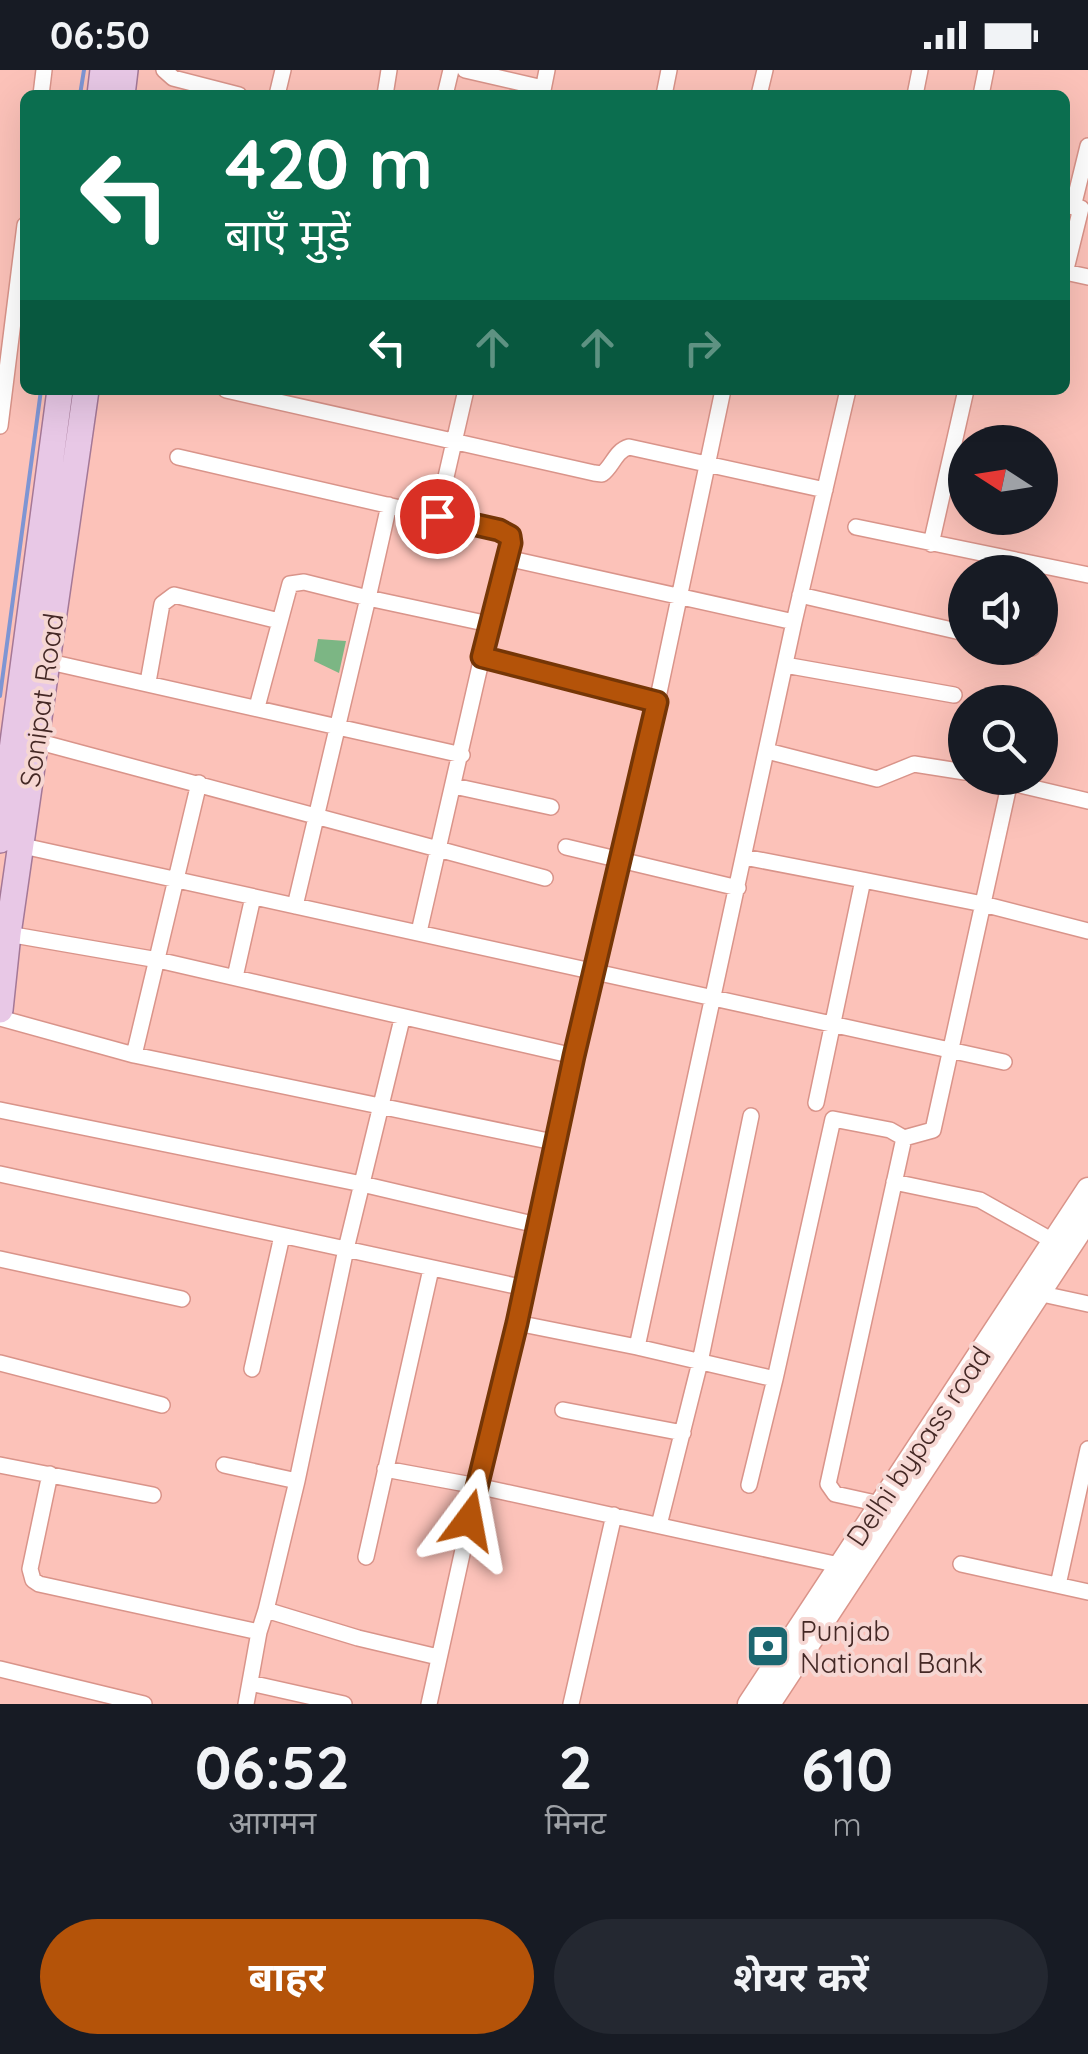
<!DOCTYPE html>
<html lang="hi">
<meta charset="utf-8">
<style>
:root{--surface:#171b24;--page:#242831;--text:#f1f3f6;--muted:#9ea1a6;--accent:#b45309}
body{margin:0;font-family:Quicksand,"Noto Sans Devanagari",sans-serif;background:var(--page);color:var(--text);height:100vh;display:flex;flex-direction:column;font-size:38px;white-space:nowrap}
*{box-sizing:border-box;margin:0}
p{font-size:32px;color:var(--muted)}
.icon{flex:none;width:55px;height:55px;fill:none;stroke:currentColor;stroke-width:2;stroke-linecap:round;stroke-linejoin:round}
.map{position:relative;height:1634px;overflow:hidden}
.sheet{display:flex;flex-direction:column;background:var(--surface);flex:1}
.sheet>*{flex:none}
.banner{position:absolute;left:20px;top:20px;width:1050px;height:305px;border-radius:15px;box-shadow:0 10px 40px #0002;background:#0b6e4f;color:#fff;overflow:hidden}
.needle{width:65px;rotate:282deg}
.controls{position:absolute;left:948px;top:355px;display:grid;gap:20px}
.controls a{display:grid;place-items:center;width:110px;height:110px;border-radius:50%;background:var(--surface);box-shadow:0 10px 40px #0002;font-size:50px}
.pin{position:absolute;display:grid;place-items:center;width:85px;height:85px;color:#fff;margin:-42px;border:5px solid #fff;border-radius:50%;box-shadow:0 2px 10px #0007}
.me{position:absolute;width:110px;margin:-55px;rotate:13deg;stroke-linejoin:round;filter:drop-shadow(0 0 8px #0008)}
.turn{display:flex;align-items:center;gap:35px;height:210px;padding:0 40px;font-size:45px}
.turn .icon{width:130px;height:130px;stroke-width:2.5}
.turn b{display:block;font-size:70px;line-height:85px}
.lanes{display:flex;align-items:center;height:95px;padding:0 40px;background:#0003;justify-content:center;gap:50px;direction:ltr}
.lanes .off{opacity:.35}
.eta{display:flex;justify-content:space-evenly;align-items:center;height:170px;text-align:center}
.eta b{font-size:60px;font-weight:700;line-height:70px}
.button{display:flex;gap:20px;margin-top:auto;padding:20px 40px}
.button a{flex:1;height:115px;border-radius:60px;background:var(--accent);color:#fff;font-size:40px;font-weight:700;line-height:115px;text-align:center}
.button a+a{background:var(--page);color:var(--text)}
.status{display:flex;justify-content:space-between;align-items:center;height:70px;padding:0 50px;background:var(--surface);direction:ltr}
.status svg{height:28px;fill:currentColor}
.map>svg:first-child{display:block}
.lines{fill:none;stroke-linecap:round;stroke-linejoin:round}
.stream{stroke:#7e95d3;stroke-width:4}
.building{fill:#7cb684}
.street-casing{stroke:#d9948a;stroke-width:18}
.secondary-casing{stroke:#d9948a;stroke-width:25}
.primary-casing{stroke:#a47897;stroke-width:28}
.street{stroke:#fff;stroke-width:15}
.secondary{stroke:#fff;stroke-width:22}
.primary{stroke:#e8c8e6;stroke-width:25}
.route-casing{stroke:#753606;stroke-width:25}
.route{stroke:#b45309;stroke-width:18}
.labels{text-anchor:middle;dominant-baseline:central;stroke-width:8;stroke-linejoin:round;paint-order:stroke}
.street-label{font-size:28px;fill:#442825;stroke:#f6d7d3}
.poi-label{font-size:28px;fill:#442825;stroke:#f6d7d3;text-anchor:start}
</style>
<div class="status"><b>06:50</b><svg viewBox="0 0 49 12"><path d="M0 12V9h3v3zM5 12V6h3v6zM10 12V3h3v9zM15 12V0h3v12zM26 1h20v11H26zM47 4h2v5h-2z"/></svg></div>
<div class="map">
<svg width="1088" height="1634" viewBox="0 0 1088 1634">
<rect width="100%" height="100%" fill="#fcc2b9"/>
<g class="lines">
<path class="stream" d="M80,25L84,0
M0,626L41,320"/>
</g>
<path class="building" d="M318,569L346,571L339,603L314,591Z"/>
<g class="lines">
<g class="street-casing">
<path id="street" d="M164,0L173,8L239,25
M465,0L543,18
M41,25L44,0
M277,25L283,0
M385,25L389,0
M445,25L451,0
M542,25L547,0
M664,25L669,0
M759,25L765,0
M915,25L920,0
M981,25L986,0
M1073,137L1088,76
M1065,202L1088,207
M1065,203L1081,138
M226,320L594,403L602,404C613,396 615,381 629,377L825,420
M0,356L25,155
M178,387L504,462L511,473L489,554
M437,446L466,320
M856,457L1088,505
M931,474L966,320
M507,488L794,552L637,1277L517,1253L574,986
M800,525L965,563
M794,552L848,320
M1031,578H1032
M41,590L462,685
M785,595L954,625
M148,612L162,534L174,525L279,551
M657,632L723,320
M257,637L290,514L304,512L368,528L389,435
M767,681L877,709L914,694L965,702
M991,708L1088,731
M454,716L551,737
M14,774L1004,992
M566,777L738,818
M744,787L863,810
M295,836L368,528L489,554L482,587
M419,862L438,779L545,808
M8,864L158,890L574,986L657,632L482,587L438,779L36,671
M235,907L253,827
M0,948L134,985L558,1073
M134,985L199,713
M816,1033L863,810L983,834L1088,861
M0,1040L362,1114L537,1155
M0,1104L525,1218
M894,1112L980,1130L1053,1171
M0,1189L182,1229
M1033,1222L1088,1234
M517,1253L477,1416L839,1495
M637,1277L775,1309L833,1049L890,1060L904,1068L933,1060L1010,711
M0,1293L162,1335
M252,1299L282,1166
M563,1340L683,1363
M0,1395L153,1425
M224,1395L297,1411L346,1179L402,949
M385,1399L477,1416L429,1634
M50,1404L30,1499L33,1510L39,1514L259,1562L266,1540L358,1568L438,1587
M749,1415L775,1309
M880,1434L835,1424L828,1414L904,1068
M659,1455L700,1292L751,1046
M366,1487L431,1199
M961,1494L1088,1522
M1058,1515L1088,1379
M266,1540L297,1411
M0,1599L144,1634
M250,1613L344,1634
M246,1634L259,1562
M571,1634L614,1445"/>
</g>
<g class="secondary-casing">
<path id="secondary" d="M749,1634L1088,1119
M769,1634L1088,1149"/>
</g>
<g class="primary-casing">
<path id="primary" d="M100,25L103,0
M122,25L125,0
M0,770L60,320
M0,940L8,864L86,320"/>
</g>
<use href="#street" class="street"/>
<use href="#secondary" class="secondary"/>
<use href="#primary" class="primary"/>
</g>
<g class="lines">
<g class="route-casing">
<path id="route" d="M437,446L499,460L510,466L511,473L482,587L657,632L574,986L517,1253L469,1450"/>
</g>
<use href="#route" class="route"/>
</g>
<defs>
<g id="bank-square" transform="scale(2.25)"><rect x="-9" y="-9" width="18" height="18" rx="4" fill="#1b6670" stroke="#f6d7d3"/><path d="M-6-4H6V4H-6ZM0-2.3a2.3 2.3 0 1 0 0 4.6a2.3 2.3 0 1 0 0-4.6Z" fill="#fff"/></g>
</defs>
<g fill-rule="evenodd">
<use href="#bank-square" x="768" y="1576"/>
</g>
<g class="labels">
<g class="street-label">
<text transform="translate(41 630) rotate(-82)">Sonipat Road</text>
<text transform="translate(918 1376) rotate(-56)">Delhi bypass road</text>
</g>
<g class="poi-label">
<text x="800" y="1560">Punjab<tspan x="800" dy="32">National Bank</tspan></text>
</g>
</g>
</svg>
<div class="controls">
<a><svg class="needle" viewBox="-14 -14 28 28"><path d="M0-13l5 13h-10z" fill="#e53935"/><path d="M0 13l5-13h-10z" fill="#9ea1a6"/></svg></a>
<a><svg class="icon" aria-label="sound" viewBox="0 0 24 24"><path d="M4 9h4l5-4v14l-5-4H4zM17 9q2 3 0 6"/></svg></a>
<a><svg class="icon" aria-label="search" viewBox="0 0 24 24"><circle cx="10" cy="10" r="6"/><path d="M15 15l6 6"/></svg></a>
</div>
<div class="pin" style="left:437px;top:446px;background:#d93025"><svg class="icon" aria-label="arrive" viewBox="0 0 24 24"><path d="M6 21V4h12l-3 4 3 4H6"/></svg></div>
<svg class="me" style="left:469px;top:1450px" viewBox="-20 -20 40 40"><path d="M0-17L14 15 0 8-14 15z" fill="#b45309" stroke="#fff" stroke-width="4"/></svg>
<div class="banner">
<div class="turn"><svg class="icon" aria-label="left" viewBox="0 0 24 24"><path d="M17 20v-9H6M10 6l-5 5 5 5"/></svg><div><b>420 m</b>बाएँ मुड़ें</div></div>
<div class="lanes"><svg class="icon" aria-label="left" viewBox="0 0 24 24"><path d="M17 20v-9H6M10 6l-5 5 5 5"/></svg><svg class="icon off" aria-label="ahead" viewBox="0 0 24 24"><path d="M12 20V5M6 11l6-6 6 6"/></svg><svg class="icon off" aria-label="ahead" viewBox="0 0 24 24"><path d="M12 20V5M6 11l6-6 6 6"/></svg><svg class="icon off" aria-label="right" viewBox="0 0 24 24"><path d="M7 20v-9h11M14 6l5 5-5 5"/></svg></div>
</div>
</div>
<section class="sheet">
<div class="eta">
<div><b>06:52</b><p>आगमन</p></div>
<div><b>2</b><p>मिनट</p></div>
<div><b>610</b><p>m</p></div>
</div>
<div class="button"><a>बाहर</a><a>शेयर करें</a></div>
</section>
